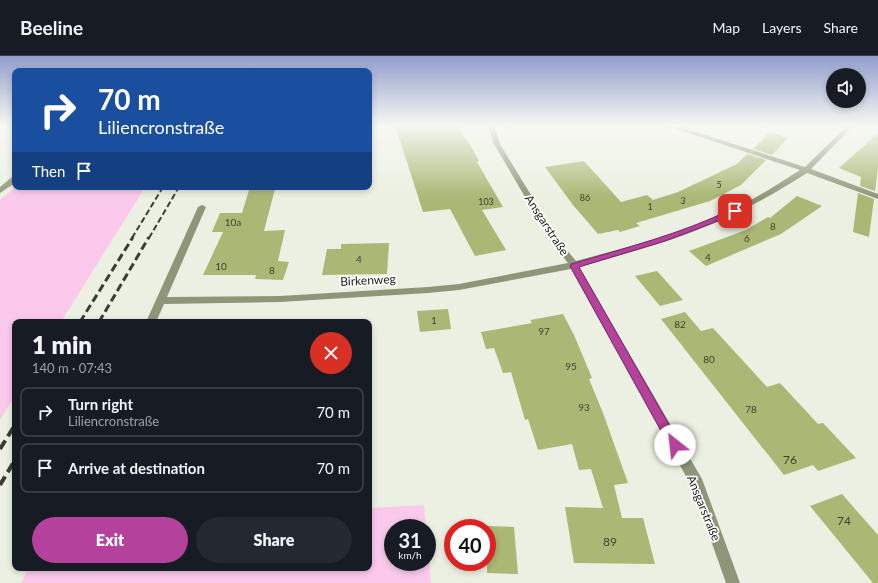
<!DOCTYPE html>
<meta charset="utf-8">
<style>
:root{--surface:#171b24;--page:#242831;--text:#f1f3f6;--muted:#9ea1a6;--line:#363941;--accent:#b4419b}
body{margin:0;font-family:Lato,sans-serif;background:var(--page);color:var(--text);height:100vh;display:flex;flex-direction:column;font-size:15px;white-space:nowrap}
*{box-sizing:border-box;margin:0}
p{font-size:13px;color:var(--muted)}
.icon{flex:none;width:22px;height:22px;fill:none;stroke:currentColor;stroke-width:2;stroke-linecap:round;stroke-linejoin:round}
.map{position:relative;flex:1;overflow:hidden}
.side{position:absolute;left:12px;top:263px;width:360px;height:252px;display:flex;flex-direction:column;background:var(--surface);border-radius:8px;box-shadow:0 2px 6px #0003}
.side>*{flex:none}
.hud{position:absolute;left:12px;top:12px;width:360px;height:122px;border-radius:8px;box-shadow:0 2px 6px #0003;background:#1a4fa0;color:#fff;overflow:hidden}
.tools{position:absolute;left:826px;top:12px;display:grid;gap:8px}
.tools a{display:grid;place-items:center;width:40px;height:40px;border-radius:50%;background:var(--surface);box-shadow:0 2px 6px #0003;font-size:20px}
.speed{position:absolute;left:384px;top:463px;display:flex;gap:8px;font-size:20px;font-weight:700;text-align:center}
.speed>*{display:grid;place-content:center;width:52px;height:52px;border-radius:50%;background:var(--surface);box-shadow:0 2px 6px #0003;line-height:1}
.speed small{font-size:10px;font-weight:400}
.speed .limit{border:6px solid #d22;background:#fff;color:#111}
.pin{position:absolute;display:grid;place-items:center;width:34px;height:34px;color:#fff;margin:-17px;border-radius:8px;box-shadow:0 2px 6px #0006}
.me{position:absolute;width:44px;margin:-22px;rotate:331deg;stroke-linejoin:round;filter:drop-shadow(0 0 3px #0008)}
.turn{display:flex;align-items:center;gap:14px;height:84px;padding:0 20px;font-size:18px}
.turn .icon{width:52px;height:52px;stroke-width:2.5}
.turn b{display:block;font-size:28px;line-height:34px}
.then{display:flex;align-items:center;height:38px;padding:0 20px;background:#0003;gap:8px;font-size:15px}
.round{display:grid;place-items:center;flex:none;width:42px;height:42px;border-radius:21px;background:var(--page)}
.overview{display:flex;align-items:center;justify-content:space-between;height:68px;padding:0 20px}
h1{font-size:24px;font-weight:800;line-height:30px}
.button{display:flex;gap:8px;margin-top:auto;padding:8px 20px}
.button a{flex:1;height:46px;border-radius:24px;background:var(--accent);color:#fff;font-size:16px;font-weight:800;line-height:46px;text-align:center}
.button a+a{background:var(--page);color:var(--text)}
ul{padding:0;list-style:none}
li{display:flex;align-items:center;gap:12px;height:50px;margin:0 8px 6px;padding:0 12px;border:2px solid var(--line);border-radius:8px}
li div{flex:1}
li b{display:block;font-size:15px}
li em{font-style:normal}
header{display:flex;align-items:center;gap:24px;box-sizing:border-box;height:56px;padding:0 20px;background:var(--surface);border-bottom:1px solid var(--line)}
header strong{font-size:19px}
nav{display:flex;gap:22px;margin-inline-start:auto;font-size:14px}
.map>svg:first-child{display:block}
.green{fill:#fbc9ec}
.building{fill:#aab775}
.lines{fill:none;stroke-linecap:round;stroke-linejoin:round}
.minor{fill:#8f9579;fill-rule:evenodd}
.rail-far2{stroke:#3a3c35;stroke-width:2;stroke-dasharray:6 3;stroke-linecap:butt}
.rail-far1{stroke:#3a3c35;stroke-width:3;stroke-dasharray:8 4;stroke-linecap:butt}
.rail{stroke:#3a3c35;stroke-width:4;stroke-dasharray:10 5;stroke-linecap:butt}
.route{fill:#b4419b;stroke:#752a65}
.labels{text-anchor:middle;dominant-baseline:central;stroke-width:3.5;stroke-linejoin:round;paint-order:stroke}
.far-number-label{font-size:9px;fill:#3e422e}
.number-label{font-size:10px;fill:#3e422e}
.street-label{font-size:12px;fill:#1a1b16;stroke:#fff}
.near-number-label{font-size:12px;fill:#3e422e}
</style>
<header>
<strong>Beeline</strong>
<nav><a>Map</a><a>Layers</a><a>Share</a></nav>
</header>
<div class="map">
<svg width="878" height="527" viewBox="0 0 878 527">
<rect width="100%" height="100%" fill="#ecf0e2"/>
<path class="green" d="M15,131H130L129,133H144L61,266H15V340L0,364V144Z
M424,449L426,472H393V506H427V479L431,527H21L29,512H369V452Z"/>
<path class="building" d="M395,69H456L472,92L479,105L477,106L503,151L482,154L506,194L475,200L450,153L423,156Z
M770,76L788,82L772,99L753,93Z
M878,77V112L875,135L860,130L861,121L839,112Z
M747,98L766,104L741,129L710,145L636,167L640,170L620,176L618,174L598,178L573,149L545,111L584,105L621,146L647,139L653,144L678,136L737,108Z
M275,133L264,175L285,174L278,205L289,206L283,224L255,223L256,219H203L223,176H212L220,157H242L249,134Z
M858,137L874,143L869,181L853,176Z
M797,140L822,150L781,178L706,210L689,195L746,174L768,161L770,162Z
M389,187L387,218L322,219L327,193H341V188Z
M657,215L683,244L660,250L635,220Z
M448,253L451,273L420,276L417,255Z
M685,256L701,275L713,272L767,331L780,327L818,368L823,367L856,402L818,415L813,409L784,419L661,263Z
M563,258L574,279L592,322L589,323L603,357L628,427L614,429L622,462H643L655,508L574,507L565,451L603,452L591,413L579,414L572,388L538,394L528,363L525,364L511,316L503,317L494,292L486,293L481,276L532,267L530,264Z
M842,438L878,479V527H873L810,450Z
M487,470L514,471L518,518L487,517Z"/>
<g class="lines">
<path class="minor" d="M488,69H494L500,88L559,185L576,205C624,192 672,180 718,160C747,148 774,131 800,114L667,70L666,69H674L805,111L848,69H854L811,113L878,138V143L807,117C780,134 753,150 724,163C678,184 628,197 579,211L702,423L740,527H726L692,431L571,213L459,234L428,237L280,246L164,248L156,266H146L198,151L202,149L206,151L167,241L280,240L428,231L459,228L568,207L552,187L494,88Z
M12,121H15V127L0,137V131Z"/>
<path class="rail-far2" d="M132,182L163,131
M149,182L179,131"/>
<path class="rail-far1" d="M80,266L133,181
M99,266L149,181"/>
<path class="rail" d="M0,393L15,369
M0,429L15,404"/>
</g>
<linearGradient id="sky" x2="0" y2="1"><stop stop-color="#929dcc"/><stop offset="0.49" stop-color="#f6f8f2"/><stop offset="1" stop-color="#f6f8f2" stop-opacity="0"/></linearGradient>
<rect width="878" height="142" fill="url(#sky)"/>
<path class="route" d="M732,153H735L739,155L723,163L665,185L579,211L679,386L681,389L679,393L675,394L671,393L570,210L571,208C625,192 681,178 732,153Z"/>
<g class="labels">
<g class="far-number-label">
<text x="719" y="128">5</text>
<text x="585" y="141">86</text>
<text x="683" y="144">3</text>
<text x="486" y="145">103</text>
<text x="650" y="150">1</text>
</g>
<g class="number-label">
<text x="233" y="166">10a</text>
<text x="773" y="170">8</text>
<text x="747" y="182">6</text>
<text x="708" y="201">4</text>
<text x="359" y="203">4</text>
<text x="221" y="210">10</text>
<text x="272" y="214">8</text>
<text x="434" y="264">1</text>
<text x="680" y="268">82</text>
<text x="544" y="275">97</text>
<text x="709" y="303">80</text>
<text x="571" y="310">95</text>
<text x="584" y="351">93</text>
<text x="751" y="353">78</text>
</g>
<g class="street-label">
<text transform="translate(547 169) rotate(57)">Ansgarstraße</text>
<text transform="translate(368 224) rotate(-3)">Birkenweg</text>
<text transform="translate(704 452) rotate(68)">Ansgarstraße</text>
</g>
<g class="near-number-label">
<text x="790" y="403">76</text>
<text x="844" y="464">74</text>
<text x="610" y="485">89</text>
</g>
</g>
</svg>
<div class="tools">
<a><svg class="icon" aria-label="sound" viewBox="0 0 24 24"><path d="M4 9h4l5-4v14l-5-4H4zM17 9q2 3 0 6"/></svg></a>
</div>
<div class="speed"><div>31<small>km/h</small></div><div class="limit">40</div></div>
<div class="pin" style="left:735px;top:155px;background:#d93025"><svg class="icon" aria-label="arrive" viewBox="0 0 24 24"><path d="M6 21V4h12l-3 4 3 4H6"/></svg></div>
<svg class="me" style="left:675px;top:389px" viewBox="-20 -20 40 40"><circle r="19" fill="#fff"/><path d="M0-13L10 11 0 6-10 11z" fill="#b4419b"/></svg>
<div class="hud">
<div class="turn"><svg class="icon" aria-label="right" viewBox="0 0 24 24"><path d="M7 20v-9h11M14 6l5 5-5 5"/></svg><div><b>70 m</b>Liliencronstraße</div></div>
<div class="then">Then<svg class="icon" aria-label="arrive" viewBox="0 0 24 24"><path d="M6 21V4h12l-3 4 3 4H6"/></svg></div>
</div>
<section class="side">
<div class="overview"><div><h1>1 min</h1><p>140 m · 07:43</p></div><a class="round" style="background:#d93025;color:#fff"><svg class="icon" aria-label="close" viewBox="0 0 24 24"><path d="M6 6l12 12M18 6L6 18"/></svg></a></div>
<ul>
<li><svg class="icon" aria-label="right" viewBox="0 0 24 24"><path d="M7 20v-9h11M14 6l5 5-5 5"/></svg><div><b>Turn right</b><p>Liliencronstraße</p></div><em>70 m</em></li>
<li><svg class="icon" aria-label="arrive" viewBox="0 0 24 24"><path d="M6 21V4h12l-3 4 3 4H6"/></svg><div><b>Arrive at destination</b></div><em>70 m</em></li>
</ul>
<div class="button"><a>Exit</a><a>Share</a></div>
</section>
</div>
